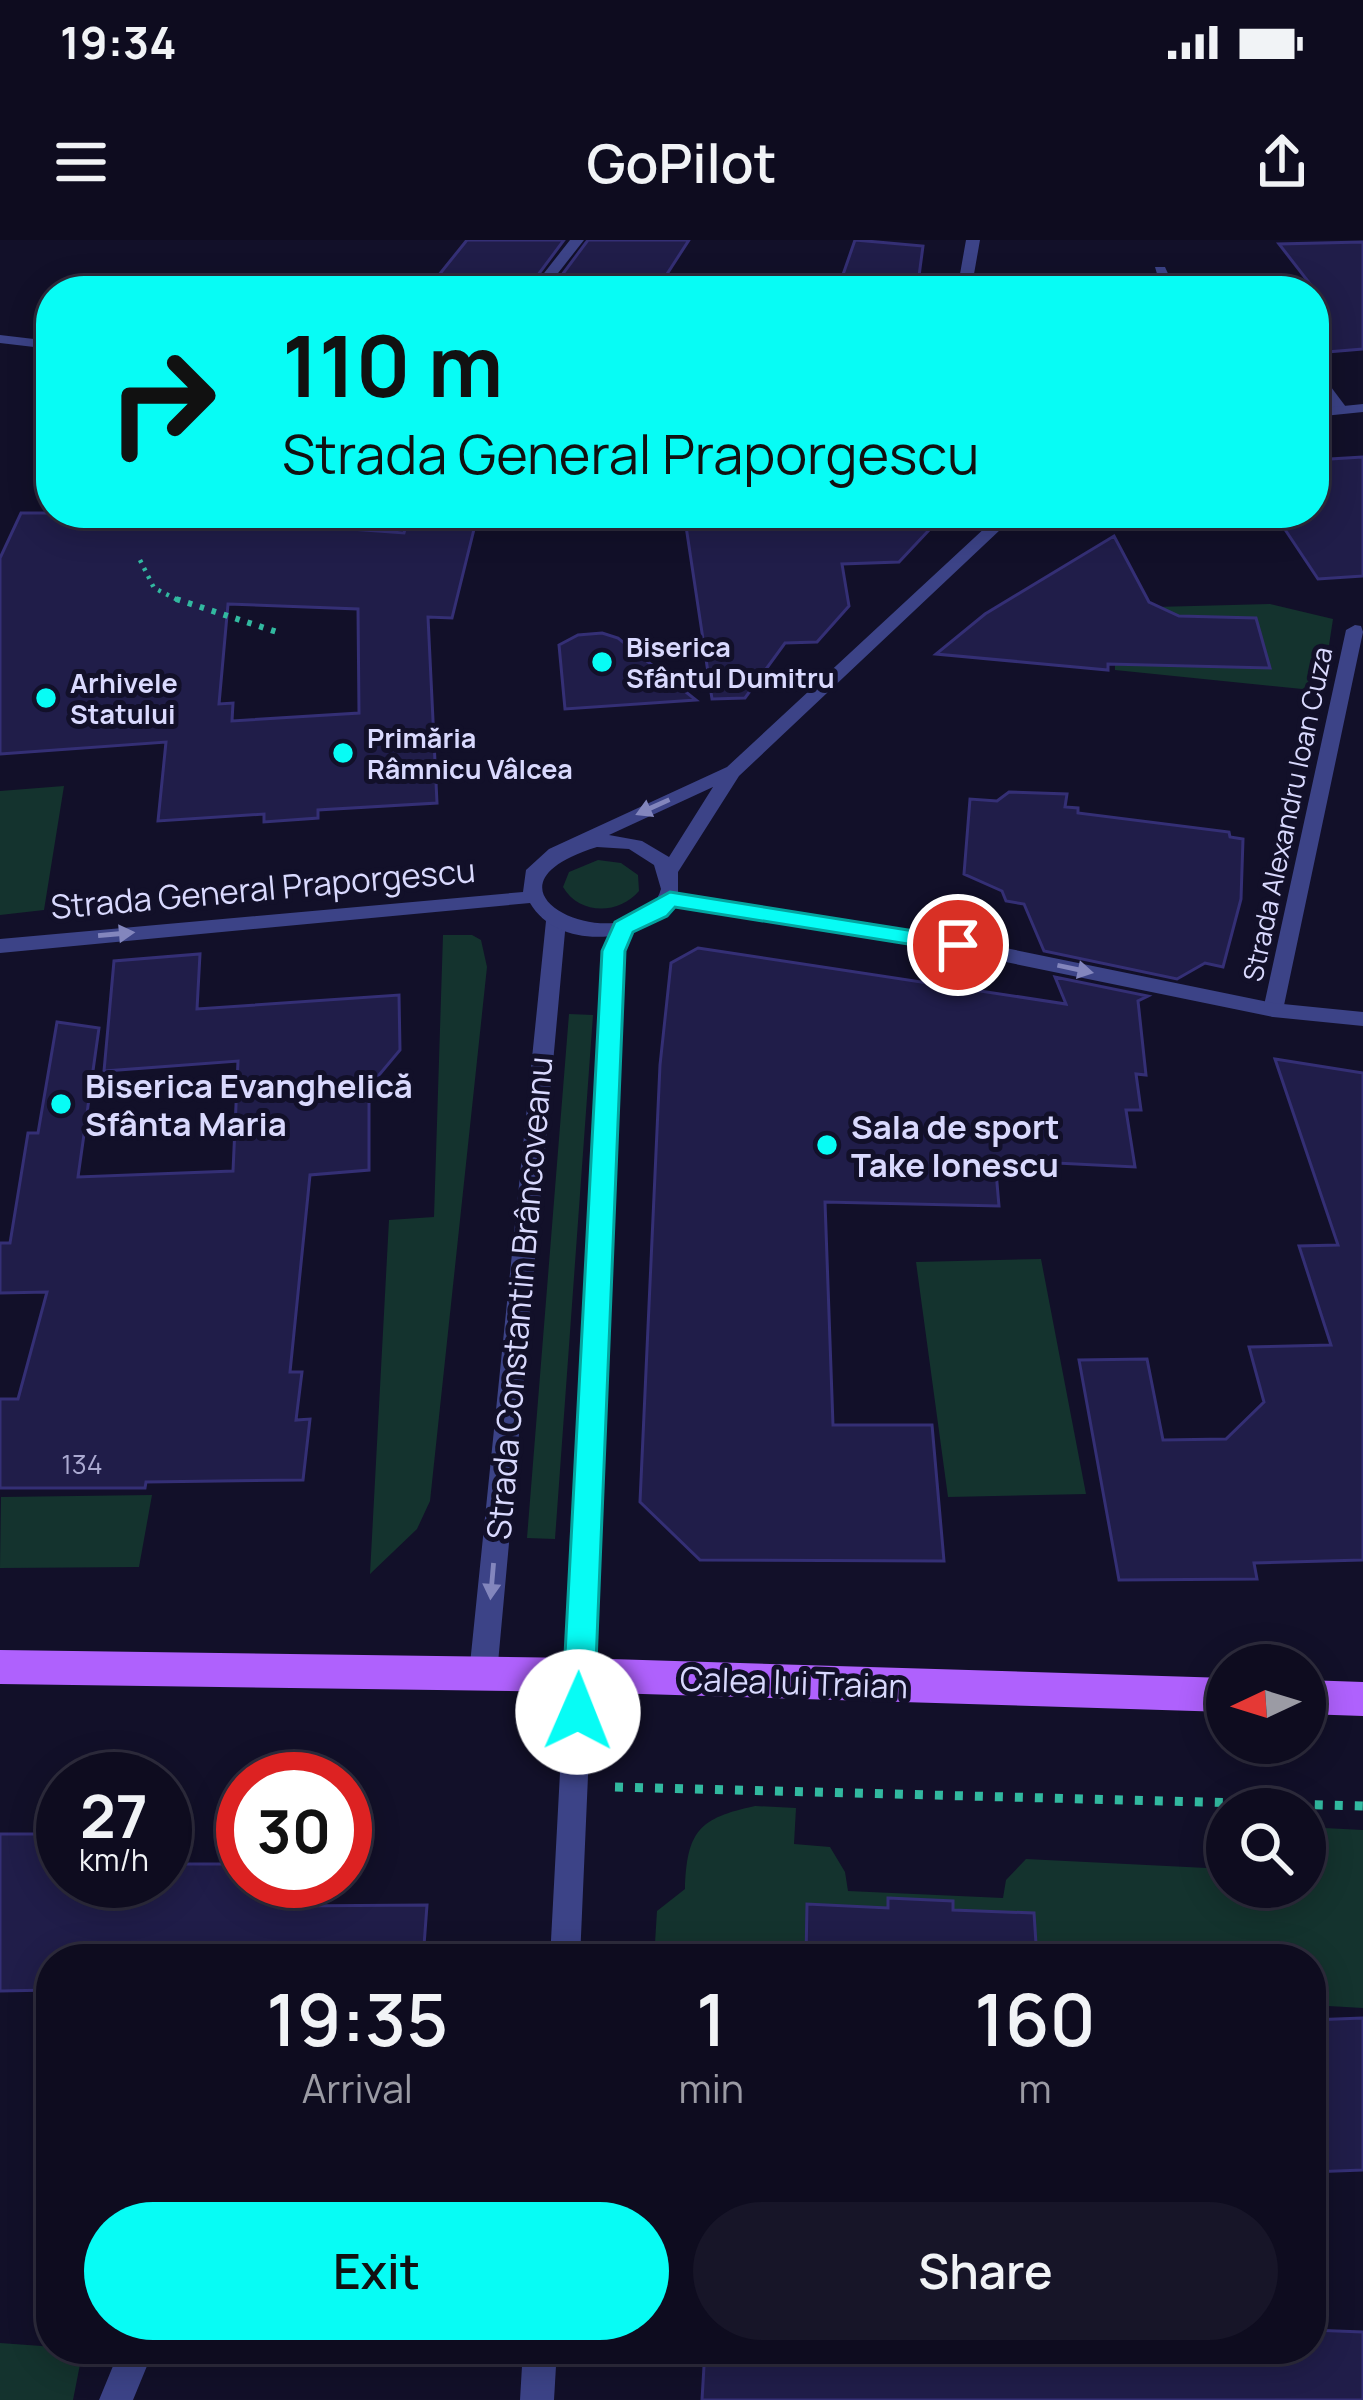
<!DOCTYPE html>
<meta charset="utf-8">
<style>
:root{--surface:#0e0c1f;--page:#171528;--text:#f1f3f6;--muted:#9b9ba4;--line:#2e2c3d;--accent:#07fcf5}
body{margin:0;font-family:Manrope,sans-serif;background:var(--page);color:var(--text);height:100vh;display:flex;flex-direction:column;font-size:45px;white-space:nowrap}
*{box-sizing:border-box;margin:0}
p{font-size:39px;color:var(--muted)}
.icon{flex:none;width:66px;height:66px;fill:none;stroke:currentColor;stroke-width:2;stroke-linecap:round;stroke-linejoin:round}
.map{position:relative;flex:1;overflow:hidden}
.side{position:absolute;left:36px;top:1704px;width:1290px;height:420px;display:flex;flex-direction:column;background:var(--surface);border-radius:48px;box-shadow:0 6px 30px #0003,0 0 0 3px var(--line)}
.side>*{flex:none}
.hud{position:absolute;left:36px;top:36px;width:1293px;height:252px;border-radius:48px;box-shadow:0 6px 30px #0003,0 0 0 3px var(--line);background:#07fcf5;color:#111;overflow:hidden}
.needle{width:78px;rotate:266deg}
.buttons{position:absolute;left:1206px;top:1404px;display:grid;gap:24px}
.buttons a{display:grid;place-items:center;width:120px;height:120px;border-radius:50%;background:var(--surface);box-shadow:0 6px 30px #0003,0 0 0 3px var(--line);font-size:60px}
.speed{position:absolute;left:36px;top:1512px;display:flex;gap:24px;font-size:60px;font-weight:700;text-align:center}
.speed>*{display:grid;place-content:center;width:156px;height:156px;border-radius:50%;background:var(--surface);box-shadow:0 6px 30px #0003,0 0 0 3px var(--line);line-height:1}
.speed small{font-size:30px;font-weight:400}
.speed .limit{border:18px solid #d22;background:#fff;color:#111}
.pin{position:absolute;display:grid;place-items:center;width:102px;height:102px;color:#fff;margin:-51px;border:6px solid #fff;border-radius:50%;box-shadow:0 3px 12px #0007}
.me{position:absolute;width:132px;margin:-66px;rotate:1deg;stroke-linejoin:round;filter:drop-shadow(0 0 9px #0008)}
.turn{display:flex;align-items:center;gap:42px;height:252px;padding:0 48px;font-size:54px}
.turn .icon{width:156px;height:156px;stroke-width:2.5}
.turn b{display:block;font-size:84px;line-height:102px}
.eta{display:flex;justify-content:space-evenly;align-items:center;height:204px;text-align:center}
.eta b{font-size:72px;font-weight:600;line-height:84px}
.primary-button{display:flex;gap:24px;margin-top:auto;padding:24px 48px}
.primary-button a{flex:1;height:138px;border-radius:72px;background:var(--accent);color:#111;font-size:48px;font-weight:600;line-height:138px;text-align:center}
.primary-button a+a{background:var(--page);color:var(--text)}
.status{display:flex;justify-content:space-between;align-items:center;height:84px;padding:0 60px;background:var(--surface);direction:ltr}
.status svg{height:33px;fill:currentColor}
header{display:flex;justify-content:space-between;align-items:center;height:156px;padding:0 48px;background:var(--surface);font-size:54px;font-weight:600}
.map>svg:first-child{display:block}
.green{fill:#14332e}
.building{fill:#201d49;stroke:#342f75;stroke-width:3;fill-rule:evenodd}
.lines{fill:none;stroke-linecap:round;stroke-linejoin:round}
.path-far2{stroke:#32b9a0;stroke-width:4.5;stroke-dasharray:3 6;stroke-linecap:butt}
.path-far1{stroke:#32b9a0;stroke-width:6;stroke-dasharray:4.5 8;stroke-linecap:butt}
.path{stroke:#32b9a0;stroke-width:9;stroke-dasharray:8 12;stroke-linecap:butt}
.service{fill:#3c4387;fill-rule:evenodd}
.minor{fill:#3c4387;fill-rule:evenodd}
.tertiary{fill:#3c4387;fill-rule:evenodd}
.primary{fill:#af61fd;fill-rule:evenodd}
.oneway{fill:#8386bd}
.route{fill:#07fcf5;stroke:#05a49f;stroke-width:3}
.poi-dot{fill:#07fcf5;stroke:#121029;stroke-width:4.5}
.labels{text-anchor:middle;dominant-baseline:central;stroke-width:10;stroke-linejoin:round;paint-order:stroke}
.far-poi-label{font-size:27px;font-weight:bold;fill:#d9d9fe;stroke:#121029;text-anchor:start}
.far-street-label{font-size:27px;fill:#d9d9fe;stroke:#121029}
.number-label{font-size:27px;fill:#abaad1}
.street-label{font-size:33px;fill:#d9d9fe;stroke:#121029}
.poi-label{font-size:33px;font-weight:bold;fill:#d9d9fe;stroke:#121029;text-anchor:start}
</style>
<div class="status"><b>19:34</b><svg viewBox="0 0 49 12"><path d="M0 12V9h3v3zM5 12V6h3v6zM10 12V3h3v9zM15 12V0h3v12zM26 1h20v11H26zM47 4h2v5h-2z"/></svg></div>
<header><svg class="icon" aria-label="menu" viewBox="0 0 24 24"><path d="M4 6h16M4 12h16M4 18h16"/></svg>GoPilot<svg class="icon" aria-label="share" viewBox="0 0 24 24"><path d="M12 15V3M7 8l5-5 5 5M5 13v7h14v-7"/></svg></header>
<div class="map">
<svg width="1363" height="2160" viewBox="0 0 1363 2160">
<rect width="100%" height="100%" fill="#121029"/>
<path class="green" d="M1270,364L1333,379L1322,451L1115,430V385L1155,367Z
M64,546L44,670L0,675V551Z
M598,620L621,623L638,635L639,651C619,675 579,675 563,647L569,632Z
M443,695H472L481,700L487,727L430,1261L417,1289L370,1334L389,980L434,977Z
M569,774L593,775L555,1299L527,1298Z
M1041,1019L1086,1254L948,1257L916,1022Z
M152,1255L139,1327L0,1328L1,1257Z
M755,1566L796,1568L794,1604L830,1607L845,1632L848,1651L1003,1658L1006,1640L1026,1619L1227,1629V1647H1305V1587L1363,1590V1768L1311,1765V1719H654L657,1671L685,1649C687,1591 699,1578 755,1566Z
M0,2103L83,2109L73,2160H0Z"/>
<path class="building" d="M467,0H564L526,51H426Z
M588,0H689L656,51H550Z
M855,0L923,6L917,51L838,49Z
M1363,2V109L1314,113V49L1279,4Z
M1363,217V336L1318,339L1274,273H1314V220Z
M21,273H229L227,280L404,293L409,273H478L452,378L428,377L437,563L318,570V578L264,582V574L158,581L166,502L0,514V318ZM228,364L358,369L359,473L232,481L233,463L219,464Z
M684,273H945L899,322L842,324L849,366L817,402L785,403L745,458L712,459Z
M1114,296L1149,362L1179,376L1256,378L1270,428L1108,424V430L936,414L985,374Z
M602,393L618,398L696,460L565,469L559,405L578,395Z
M1009,552L1067,554L1065,567L1078,568V573L1229,592L1230,597L1243,599L1241,659L1223,727L1205,723L1177,739L1044,711L1024,664L1006,661L1002,651L964,634L970,559L997,561Z
M698,708L1066,764L1055,737L1148,756L1138,761L1146,835L1136,834L1141,870H1126L1135,927L995,920L999,966L825,962L833,1185H932L944,1321L700,1320L640,1262L660,825L671,723Z
M200,714L197,769L399,755L400,810L369,847V930L310,935L290,1132H302L296,1180L310,1179L303,1240L146,1242L145,1248H0V1159H18L47,1052L0,1053V1003H10L28,893H38L57,782L99,788L78,937L233,931L238,821L104,831L114,721Z
M1275,819L1363,833V1320L1254,1323L1257,1339L1119,1340L1079,1120L1147,1119L1163,1200L1226,1199L1264,1162L1249,1107L1331,1105L1299,1006L1338,1005Z
M0,1594H63V1641H165V1624H243V1641H293L289,1666L427,1665L423,1719H51V1750L0,1751Z
M888,1658L953,1661V1670L1034,1673L1037,1719H806L807,1664L888,1668Z
M1363,1778V1930L1311,1932V1780Z
M1311,2090L1363,2092V2160H702L705,2109H1142L1237,2115L1236,2109H1311Z"/>
<g class="lines">
<path class="path-far2" d="M140,320L154,348L182,362"/>
<path class="path-far1" d="M176,359L280,393"/>
<path class="path" d="M615,1547L1363,1566"/>
<path class="service" d="M1155,27H1165L1176,51H1162Z
M1314,130L1319,131L1346,167V173H1336L1314,144Z
M1355,385L1361,386L1363,392L1283,770L1273,777L1263,770L1346,390Z"/>
<path class="minor" d="M570,0H584L544,51H530Z
M966,0H980L971,51H957Z
M670,653L957,698L1273,763L1363,772V786L1273,777L957,712L663,663V655Z
M556,675L566,681L497,1434L493,1443L483,1446L473,1443L469,1434L546,681Z
M623,682L633,688L624,711L580,1719H550L604,711L616,683Z
M120,2109H154L133,2160H99Z
M523,2109H557L554,2160H520Z"/>
<path class="tertiary" d="M0,95L51,101V109L0,103Z
M1363,164V172L1314,177V169Z
M1001,273H1018L739,536L678,632V659C649,703 560,714 530,663L0,713V699L523,652L526,630L549,609L727,527ZM713,547L669,617L642,601L609,595ZM597,607L629,609L654,625L661,649C638,728 452,652 597,607Z"/>
<path class="primary" d="M0,1410L578,1418L1227,1438V1472L578,1452L0,1444Z
M1305,1440L1363,1442V1476L1305,1474Z"/>
</g>
<defs><path id="oneway-solid" d="M-6-.8H1V-3.2L6.5 0L1 3.2V.8H-6Z" transform="scale(3)"/></defs>
<g class="oneway">
<use href="#oneway-solid" transform="translate(653 567) rotate(156)"/>
<use href="#oneway-solid" transform="translate(116 694) rotate(-5)"/>
<use href="#oneway-solid" transform="translate(1075 729) rotate(12)"/>
<use href="#oneway-solid" transform="translate(492 1341) rotate(95)"/>
</g>
<path class="route" d="M670,652L958,698L969,705L958,712L675,667L667,676L633,692L625,711L594,1472L589,1482L578,1487L567,1482L562,1472L602,711L615,682Z"/>
<g class="poi-dot">
<circle cx="602" cy="422" r="12"/>
<circle cx="46" cy="458" r="12"/>
<circle cx="343" cy="513" r="12"/>
<circle cx="61" cy="864" r="12"/>
<circle cx="827" cy="905" r="12"/>
</g>
<g class="labels">
<g class="far-poi-label">
<text x="626" y="406">Biserica<tspan x="626" dy="31">Sfântul Dumitru</tspan></text>
<text x="70" y="442">Arhivele<tspan x="70" dy="31">Statului</tspan></text>
<text x="367" y="497">Primăria<tspan x="367" dy="31">Râmnicu Vâlcea</tspan></text>
</g>
<g class="far-street-label">
<text transform="translate(1287 574) rotate(-78)">Strada Alexandru Ioan Cuza</text>
</g>
<g class="number-label">
<text x="82" y="1223">134</text>
</g>
<g class="street-label">
<text transform="translate(263 648) rotate(-5)">Strada General Praporgescu</text>
<text transform="translate(519 1058) rotate(-85)">Strada Constantin Brâncoveanu</text>
<text transform="translate(794 1442) rotate(2)">Calea lui Traian</text>
</g>
<g class="poi-label">
<text x="85" y="845">Biserica Evanghelică<tspan x="85" dy="38">Sfânta Maria</tspan></text>
<text x="851" y="886">Sala de sport<tspan x="851" dy="38">Take Ionescu</tspan></text>
</g>
</g>
</svg>
<div class="buttons">
<a><svg class="needle" viewBox="-14 -14 28 28"><path d="M0-13l5 13h-10z" fill="#e53935"/><path d="M0 13l5-13h-10z" fill="#9b9ba4"/></svg></a>
<a><svg class="icon" aria-label="search" viewBox="0 0 24 24"><circle cx="10" cy="10" r="6"/><path d="M15 15l6 6"/></svg></a>
</div>
<div class="speed"><div>27<small>km/h</small></div><div class="limit">30</div></div>
<div class="pin" style="left:958px;top:705px;background:#d93025"><svg class="icon" aria-label="arrive" viewBox="0 0 24 24"><path d="M6 21V4h12l-3 4 3 4H6"/></svg></div>
<svg class="me" style="left:578px;top:1472px" viewBox="-20 -20 40 40"><circle r="19" fill="#fff"/><path d="M0-13L10 11 0 6-10 11z" fill="#07fcf5"/></svg>
<div class="hud">
<div class="turn"><svg class="icon" aria-label="right" viewBox="0 0 24 24"><path d="M7 20v-9h11M14 6l5 5-5 5"/></svg><div><b>110 m</b>Strada General Praporgescu</div></div>
</div>
<section class="side">
<div class="eta">
<div><b>19:35</b><p>Arrival</p></div>
<div><b>1</b><p>min</p></div>
<div><b>160</b><p>m</p></div>
</div>
<div class="primary-button"><a>Exit</a><a>Share</a></div>
</section>
</div>
